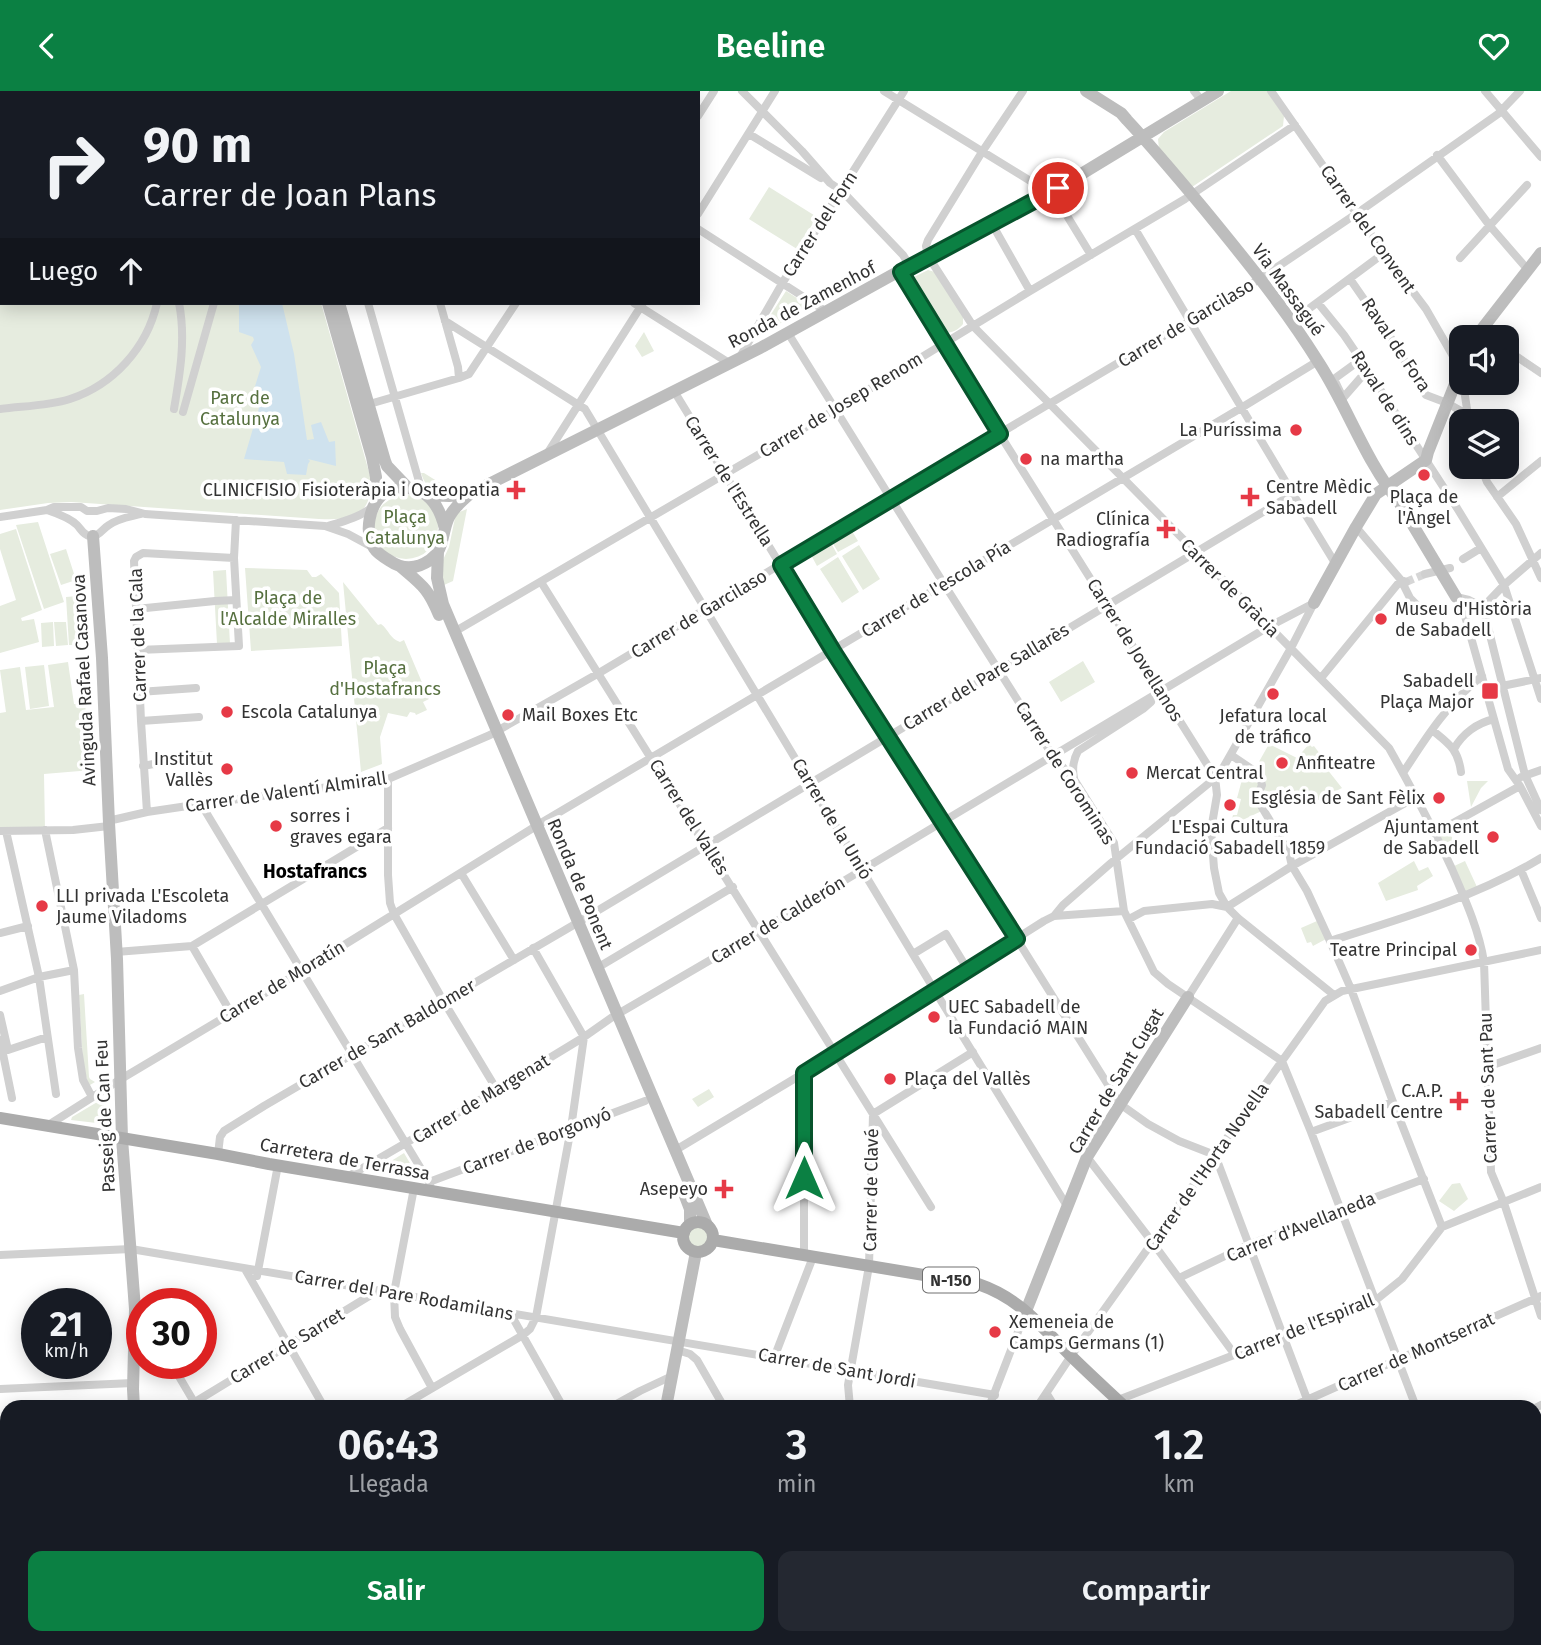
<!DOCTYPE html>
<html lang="es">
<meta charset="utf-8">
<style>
:root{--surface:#171b24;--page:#242831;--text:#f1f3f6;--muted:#9ea1a6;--accent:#0b8043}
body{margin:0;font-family:"Fira Sans",sans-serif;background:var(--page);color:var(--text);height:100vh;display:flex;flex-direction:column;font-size:26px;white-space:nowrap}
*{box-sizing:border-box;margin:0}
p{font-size:23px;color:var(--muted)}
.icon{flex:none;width:38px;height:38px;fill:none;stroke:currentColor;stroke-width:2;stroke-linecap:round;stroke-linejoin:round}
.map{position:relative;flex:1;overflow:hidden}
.details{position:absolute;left:0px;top:1309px;width:1542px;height:245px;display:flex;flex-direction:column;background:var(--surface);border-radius:21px 21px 0 0;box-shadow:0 4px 18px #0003}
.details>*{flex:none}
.hud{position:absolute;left:0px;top:0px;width:700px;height:214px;box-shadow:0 4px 18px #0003;background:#171b24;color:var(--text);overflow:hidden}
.fabs{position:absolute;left:1449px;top:234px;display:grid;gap:14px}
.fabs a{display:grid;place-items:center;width:70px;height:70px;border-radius:14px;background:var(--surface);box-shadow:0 4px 18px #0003;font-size:35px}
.speed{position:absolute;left:21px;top:1197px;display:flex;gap:14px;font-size:35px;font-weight:700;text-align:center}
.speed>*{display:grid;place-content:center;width:91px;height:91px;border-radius:50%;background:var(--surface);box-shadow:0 4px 18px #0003;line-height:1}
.speed small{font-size:18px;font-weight:400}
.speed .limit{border:10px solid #d22;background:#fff;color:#111}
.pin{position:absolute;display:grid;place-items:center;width:60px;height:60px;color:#fff;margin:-30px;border:4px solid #fff;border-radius:50%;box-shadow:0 2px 7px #0007}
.me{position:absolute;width:77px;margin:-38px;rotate:0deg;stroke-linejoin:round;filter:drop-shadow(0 0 5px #0008)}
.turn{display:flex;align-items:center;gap:24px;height:147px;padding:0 28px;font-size:32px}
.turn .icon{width:91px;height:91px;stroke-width:2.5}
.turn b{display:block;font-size:49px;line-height:60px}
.then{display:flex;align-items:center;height:66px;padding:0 28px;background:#0003;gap:14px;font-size:26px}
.eta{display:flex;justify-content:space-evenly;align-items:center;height:119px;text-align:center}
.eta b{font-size:42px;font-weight:600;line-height:49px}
.action{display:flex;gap:14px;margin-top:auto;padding:14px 28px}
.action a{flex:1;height:80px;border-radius:14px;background:var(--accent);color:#fff;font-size:28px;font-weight:600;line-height:80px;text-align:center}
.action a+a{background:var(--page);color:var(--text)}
header{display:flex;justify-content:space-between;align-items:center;height:91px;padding:0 28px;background:var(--accent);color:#fff;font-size:32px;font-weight:600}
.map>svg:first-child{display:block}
.green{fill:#e6ecdf}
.water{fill:#cfe2ee}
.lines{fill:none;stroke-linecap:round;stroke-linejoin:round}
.street-tunnel{stroke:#d6d6d6;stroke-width:8;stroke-dasharray:8 4;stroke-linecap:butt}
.street{stroke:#d0d0d0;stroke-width:8}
.secondary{stroke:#bdbdbd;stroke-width:12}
.primary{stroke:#ababab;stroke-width:12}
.route-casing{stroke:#07532c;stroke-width:18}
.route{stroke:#0b8043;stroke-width:12}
.poi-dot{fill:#e63946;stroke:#fff;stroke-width:2.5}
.labels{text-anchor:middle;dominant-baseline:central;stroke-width:7;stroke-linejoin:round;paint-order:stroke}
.shield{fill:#fff;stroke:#707070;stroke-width:2}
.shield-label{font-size:16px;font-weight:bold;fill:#333}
.street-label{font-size:18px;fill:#333;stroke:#fff}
.park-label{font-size:18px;fill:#56703f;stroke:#fff}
.poi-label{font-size:18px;fill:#333;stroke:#fff;text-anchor:start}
.neighbourhood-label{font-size:19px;font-weight:bold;fill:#000;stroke:#fff}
</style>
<header><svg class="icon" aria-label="back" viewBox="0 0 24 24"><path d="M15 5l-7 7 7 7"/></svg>Beeline<svg class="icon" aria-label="heart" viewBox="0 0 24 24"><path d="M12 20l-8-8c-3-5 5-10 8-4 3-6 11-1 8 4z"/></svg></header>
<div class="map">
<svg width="1541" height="1554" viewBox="0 0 1541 1554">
<rect width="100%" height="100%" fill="#fff"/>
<path class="green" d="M106,0H256V2H100Z
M1231,0H1267L1284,25L1283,35L1192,96L1159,58L1158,48L1164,41Z
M2,30V212H321L371,388C371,427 352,429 319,428L71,411L48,412L0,419V31Z
M769,96L817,126L797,158L749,128Z
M928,179L935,181L963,226V233C958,239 950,244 942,240L913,194L914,186Z
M786,200L811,216L757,245Z
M644,241L654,260L642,266L635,255Z
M421,382H424L448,397H453L454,400C436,399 427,401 421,382Z
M374 436a32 32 0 1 1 64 0a32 32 0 1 1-64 0Z
M467,418L453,490L444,494L441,486L442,471L449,456L455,427L457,422Z
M38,431L64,511L44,518L16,434Z
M16,438L42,519L21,527L22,530L34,528L39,551L0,562V515L16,509L0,458V443Z
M852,440L858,450L838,461L832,451Z
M831,452L837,463L817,475L811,464Z
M859,454L880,488L863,499L842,465Z
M66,458L76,489L61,494L50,463Z
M838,466L859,501L842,512L820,478Z
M245,477L307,479L312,486H316L321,483L339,502L342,555L251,560Z
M226,479L230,553H217L213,480Z
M343,491L378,534L381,533C389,539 390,548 400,551L404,549L429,608L423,611L427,619L416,624L415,622L410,621L407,626L388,622L380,646L382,673L361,681Z
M78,505L81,554H69L66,506Z
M53,531L54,555L42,556L41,532Z
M54,531H66L68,554L56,555Z
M1083,570L1095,591L1061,611L1049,591Z
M68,571L74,613H85L92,679L44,683L45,739L0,740V622L6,621L0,579L20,576L26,619L54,616L48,574Z
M44,574L49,615L30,618L25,576Z
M1269,653L1297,667L1309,653L1312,656L1314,655L1326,671L1323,673L1342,697L1312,712L1310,710L1263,706L1268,717L1230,735L1233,724H1237L1241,708L1237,707L1243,685L1239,684L1241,679L1237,677L1241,668L1256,676Z
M1467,690H1488L1481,697L1471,716Z
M1448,739L1459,760L1449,765L1438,745Z
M1414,770L1419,780L1428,776L1433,785L1417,795L1418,799L1386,810L1378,792Z
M1465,770L1477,796L1464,802L1452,776Z
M1317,830L1326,848L1313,855L1311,851L1307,852L1301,837Z
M84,903L89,986L90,988L95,991L90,994L88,993L83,973L79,904Z
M709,998L714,1006L698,1016L692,1008Z
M104,1007L105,1033L71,1029L72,1026Z
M404,1062L417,1084V1088L372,1082Z
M1460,1092L1468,1108L1454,1120L1439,1110L1452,1093Z
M683 1147a15 15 0 1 1 30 0a15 15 0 1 1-30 0Z
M1541,1347V1401L1535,1404V1349Z"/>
<path class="water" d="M239,212H282L294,263L307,349L314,348L311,334L321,331L329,351L335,350L336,375L308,368L310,370L308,373L306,384L287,383L284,371L244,368L259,317L251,308L261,276L251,254L254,249L253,246L239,241Z"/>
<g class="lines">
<path class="street-tunnel" d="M1406,491L1425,483"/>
<path class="street" d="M24,0L25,2
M308,0L309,2
M344,0V2
M383,0V2
M480,0L482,2
M742,0L802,60L830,92L842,100L903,164L910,175
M884,0L1050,102L1058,110L1091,164
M1023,0L982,61L928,149L926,155L928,165L973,235L1389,657C1411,696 1433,737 1452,778C1465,808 1479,839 1484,871L1491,1081L1504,1112L1541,1225
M1194,0L1202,10
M1271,0L1384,162L1426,218L1461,279
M1485,0L1541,66
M51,2L58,0
M82,2L89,0
M352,2L358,0
M519,2L520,0
M650,2L651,0
M0,15L2,14
M0,25H2
M698,25L714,0
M749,43L821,87
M1437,64L1490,135L1528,179
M698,123L775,0
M992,133L1030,200
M698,138L827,221
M1135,138L1293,403L1335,472
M1460,167L1527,94
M901,181L943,253L1215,686L1217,704L1211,739L1214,777L1219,802L1227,816L1238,827L1334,904
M1350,188L1393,250L1420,296L1426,304L1447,312L1468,324
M368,212L422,401
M440,212L458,276L459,287
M634,212L729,272
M1318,212L1344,244L1363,272L1457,417L1504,494L1541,608
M445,230L585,318L935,900L1067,1115
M1291,231L1384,162
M788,242L944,493L1053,665L1075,690L1114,752L1124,820L1154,881L1168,893L1282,970L1311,1041L1416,1316
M1507,259L1541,282
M740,266L783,191L904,0
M1356,272L1364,283L1343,307L1334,288Z
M1463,292L1469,331
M674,300L833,560L943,730L1120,1013L1148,1033L1179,1050L1215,1064L1310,1316
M366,314L459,287L469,283L516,212
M0,318C23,315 48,315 70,308C113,294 147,257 157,212
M174,318C180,283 186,247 179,212
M183,321L214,212
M547,363L643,212
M1481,376L1487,391L1516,433L1541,487
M1497,406L1541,370
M47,419C56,422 70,427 77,434C81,438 83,444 90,445C99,446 102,438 109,434C119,427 130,426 141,423
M0,426L47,419L54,416H81L87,420H97L108,417L126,418L145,423L325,435L348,443L374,457
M328,435C345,430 360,426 374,415
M1356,436L1401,489L1410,507L1423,520
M1463,468L1481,457
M1425,483L1450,477
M541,491L931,1116
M1456,506L1463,518L1508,678L1520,695L1541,735
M1456,506L1469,509L1483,516
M1483,516L1525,684L1541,719
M1483,516L1504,494L1541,462
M136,518L215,510L236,509
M454,541L835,319L1030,200L1185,108L1295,34
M138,559L239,555L234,467L236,429
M1321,587L1401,489L1406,491
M1502,595L1541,587
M139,601L196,597
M141,630L199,626
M1432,639C1449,653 1458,658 1461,681
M1454,658C1462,643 1477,632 1494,628
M1231,664L1259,683L1262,694L1258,704L1260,713L1289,762L1292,775L1307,800L1330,850L1351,898L1393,1011L1442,1136
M143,675L201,664
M1403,682C1427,645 1447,613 1482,585
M1521,686L1541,679
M1074,687C1072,677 1073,669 1078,660L1143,618L1151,611
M388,688V784L390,812L394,823L444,911L497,999
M201,713L429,1091L432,1100
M147,721L141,630L134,470L136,466L143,462L234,467
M108,730L147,721L201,713L388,688L490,644L599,582L891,407L1261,187L1356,123L1498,23L1520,0
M45,739L74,879L78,957L83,989L92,1006
M0,740L73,739L109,735
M6,740L39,886L56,1003
M1435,742L1520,695
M1521,779L1541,827
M461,782L514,869
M1054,825L1063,814L1111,772L1219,684L1291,557L1314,512
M1129,828L1144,820L1212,813L1227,816L1292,775L1416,706
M0,842L28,835
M1330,850C1403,827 1476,806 1541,767
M192,855L388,737
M533,857L584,946
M116,861L192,855L231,922
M913,863L946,843L968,879
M597,877L733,796
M0,900L39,886L74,879
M1188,906L1238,827
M0,924L8,959L47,946
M3,948L2,958L12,1007
M1487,976L1541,957
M804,982V1165
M873,1023L973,961
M47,1035L121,988L302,880L541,732L1241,317L1318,270
M1311,1041L1393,1011
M674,1060L804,982L1044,830L1054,825L1124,820
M218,1063L220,1046L224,1040L264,1015L577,832L1293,403
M1087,1066L1153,1152L1235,1264
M349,1085L497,999L584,946L611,927L760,840L1268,536L1314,512
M429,1091L645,1010
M414,1097L394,1202L395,1226L400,1238L432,1297
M0,1164L131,1158L995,1304
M245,1178L324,1316
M257,1185L278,1074
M1179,1187L1248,1154L1424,1088
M510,1222L563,1316
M677,1259L690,1263L697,1269L724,1316
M774,1267L813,1166
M171,1272L197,1316
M0,1298L133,1292
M1047,1303L1055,1316
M1118,1309L1376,1209L1402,1188L1442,1136L1541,1096
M195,1311L379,1199
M144,1316H152
M400,1316L523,1244L530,1238L536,1226L571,1037L584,946
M611,1316L640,1300L672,1285
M850,1316L848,1294L869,1175L873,1023
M989,1316L1026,1220
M1037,1316L1071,1265L1325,910L1342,900L1541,859
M1291,1316L1541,1205
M1535,1317L1541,1314
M1535,1484L1541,1480
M0,1519L7,1518
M331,1547L335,1554
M455,1547L459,1554
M859,1547L863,1554
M979,1547L983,1554
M1096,1547L1100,1554
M1205,1547L1210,1554
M1398,1547L1401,1554
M1512,1547L1516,1554
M238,1554L239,1547
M268,1554L294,1547
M438,1554L450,1547
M529,1554L535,1547
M563,1554L571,1547
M688,1554L700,1547
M1001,1554L1018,1547
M1222,1554L1233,1547
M1414,1554L1426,1547"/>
<path class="secondary" d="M268,0V2
M278,0L279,2
M1086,0L1121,22L1127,29C1154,58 1179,88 1204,118C1245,168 1285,217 1319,272C1348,317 1365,369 1399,411L1456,506
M328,212L372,366L376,386V411
M339,212L385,370L387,375L408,397
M1475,247L1541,162
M428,404L449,405L471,402
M445,438C440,416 429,397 404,397C397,397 389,398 384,402C369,414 364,441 374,457C377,462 385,467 390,470C403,479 417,478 430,469C443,460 442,445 447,431C451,419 462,410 471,402L762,256L921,168L1050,102L1218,0
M93,445L102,567L109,732L117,868L122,1048L135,1218L133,1298L134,1316
M438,461L437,487L443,513L707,1134
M401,476C422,494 428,497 439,524
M1314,512L1356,436L1376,403L1426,369L1428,361L1461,278
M685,1105L690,1118V1133
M1026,1220L1087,1066L1188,906
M666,1316L696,1161
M150,1547V1554
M620,1554L621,1547
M890,1554L893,1547"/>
<path class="primary" d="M0,1027L218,1063L269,1073L684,1142
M683 1146a15 15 0 1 1 30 0a15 15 0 1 1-30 0Z
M713,1149L978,1193C1019,1207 1039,1233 1069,1263C1087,1281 1106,1298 1125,1316
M1366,1547L1373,1554"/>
</g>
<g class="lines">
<g class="route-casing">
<path id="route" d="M804,1087V982L1017,848L833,560L781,474L1000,343L901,181L1058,97"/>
</g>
<use href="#route" class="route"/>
</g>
<g class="poi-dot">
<circle cx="1296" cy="339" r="7"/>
<circle cx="1026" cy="368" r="7"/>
<circle cx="1424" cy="384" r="7"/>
<path d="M512.5 388.5h7v7h7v7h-7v7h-7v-7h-7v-7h7z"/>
<path d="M1246.5 395.5h7v7h7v7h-7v7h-7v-7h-7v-7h7z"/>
<path d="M1162.5 427.5h7v7h7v7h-7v7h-7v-7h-7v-7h7z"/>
<circle cx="1381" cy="528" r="7"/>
<rect x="1481" y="591" width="18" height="18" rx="3.5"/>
<circle cx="1273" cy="603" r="7"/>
<circle cx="227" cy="621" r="7"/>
<circle cx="508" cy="624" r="7"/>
<circle cx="1282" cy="672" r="7"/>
<circle cx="227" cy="678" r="7"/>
<circle cx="1132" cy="682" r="7"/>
<circle cx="1439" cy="707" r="7"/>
<circle cx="1230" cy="714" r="7"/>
<circle cx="276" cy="735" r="7"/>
<circle cx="1493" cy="746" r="7"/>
<circle cx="42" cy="815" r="7"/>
<circle cx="1471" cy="859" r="7"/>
<circle cx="934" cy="926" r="7"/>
<circle cx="890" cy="988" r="7"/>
<path d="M1455.5 999.5h7v7h7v7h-7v7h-7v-7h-7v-7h7z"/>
<path d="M720.5 1087.5h7v7h7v7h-7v7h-7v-7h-7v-7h7z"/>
<circle cx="995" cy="1241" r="7"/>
</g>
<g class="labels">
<rect class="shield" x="923" y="1176.5" width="56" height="25" rx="5"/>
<g class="shield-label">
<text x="951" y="1189">N-150</text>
</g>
<g class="street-label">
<text transform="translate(820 133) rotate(-57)">Carrer del Forn</text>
<text transform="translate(1368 138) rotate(55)">Carrer del Convent</text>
<text transform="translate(1288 199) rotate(54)">Via Massagué</text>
<text transform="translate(802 214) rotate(-28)">Ronda de Zamenhof</text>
<text transform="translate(1186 232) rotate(-31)">Carrer de Garcilaso</text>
<text transform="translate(1396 254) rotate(56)">Raval de Fora</text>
<text transform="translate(1385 307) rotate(57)">Raval de dins</text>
<text transform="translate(841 314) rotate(-31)">Carrer de Josep Renom</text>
<text transform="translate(729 390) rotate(58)">Carrer de l'Estrella</text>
<text transform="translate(1230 497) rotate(45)">Carrer de Gràcia</text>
<text transform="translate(936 498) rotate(-31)">Carrer de l'escola Pía</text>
<text transform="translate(699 523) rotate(-31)">Carrer de Garcilaso</text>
<text transform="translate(138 544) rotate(-92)">Carrer de la Cala</text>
<text transform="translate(1135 559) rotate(58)">Carrer de Jovellanos</text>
<text transform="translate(986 586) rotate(-31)">Carrer del Pare Sallarès</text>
<text transform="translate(84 589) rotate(-93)">Avinguda Rafael Casanova</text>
<text transform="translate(1065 682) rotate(57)">Carrer de Corominas</text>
<text transform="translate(286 701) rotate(-8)">Carrer de Valentí Almirall</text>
<text transform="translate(689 726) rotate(58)">Carrer del Vallès</text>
<text transform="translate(832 728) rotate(59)">Carrer de la Unió</text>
<text transform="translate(580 793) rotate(67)">Ronda de Ponent</text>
<text transform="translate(778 829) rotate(-31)">Carrer de Calderón</text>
<text transform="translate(282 891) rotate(-31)">Carrer de Moratín</text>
<text transform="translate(387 943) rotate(-30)">Carrer de Sant Baldomer</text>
<text transform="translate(1116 990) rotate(-59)">Carrer de Sant Cugat</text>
<text transform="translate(1488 997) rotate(-92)">Carrer de Sant Pau</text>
<text transform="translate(481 1008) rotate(-31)">Carrer de Margenat</text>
<text transform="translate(105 1025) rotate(-93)">Passeig de Can Feu</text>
<text transform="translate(537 1050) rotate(-21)">Carrer de Borgonyó</text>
<text transform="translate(345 1068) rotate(10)">Carretera de Terrassa</text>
<text transform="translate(1207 1076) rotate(-55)">Carrer de l'Horta Novella</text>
<text transform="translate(871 1099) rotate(-89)">Carrer de Clavé</text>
<text transform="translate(1301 1136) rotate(-22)">Carrer d'Avellaneda</text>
<text transform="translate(404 1204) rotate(10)">Carrer del Pare Rodamilans</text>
<text transform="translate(1304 1236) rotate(-22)">Carrer de l'Espirall</text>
<text transform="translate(287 1255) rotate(-31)">Carrer de Sarret</text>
<text transform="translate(1416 1261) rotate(-24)">Carrer de Montserrat</text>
<text transform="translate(837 1277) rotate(10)">Carrer de Sant Jordi</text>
</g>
<g class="park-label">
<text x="240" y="307">Parc de<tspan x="240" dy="21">Catalunya</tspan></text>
<text x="405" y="426">Plaça<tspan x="405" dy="21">Catalunya</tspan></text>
<text x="288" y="507">Plaça de<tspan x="288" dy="21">l'Alcalde Miralles</tspan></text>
<text x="385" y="577">Plaça<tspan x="385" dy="21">d'Hostafrancs</tspan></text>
</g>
<g class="poi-label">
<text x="1282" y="339" text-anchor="end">La Puríssima</text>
<text x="1040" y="368">na martha</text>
<text x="1266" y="396">Centre Mèdic<tspan x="1266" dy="21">Sabadell</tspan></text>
<text x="500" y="399" text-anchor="end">CLINICFISIO Fisioteràpia i Osteopatia</text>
<text x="1424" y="406" text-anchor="middle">Plaça de<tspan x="1424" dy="21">l'Àngel</tspan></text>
<text x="1150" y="428" text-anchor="end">Clínica<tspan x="1150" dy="21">Radiografía</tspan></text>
<text x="1395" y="518">Museu d'Història<tspan x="1395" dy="21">de Sabadell</tspan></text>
<text x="1474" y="590" text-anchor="end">Sabadell<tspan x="1474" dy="21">Plaça Major</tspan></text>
<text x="241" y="621">Escola Catalunya</text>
<text x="522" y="624">Mail Boxes Etc</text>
<text x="1273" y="625" text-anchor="middle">Jefatura local<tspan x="1273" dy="21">de tráfico</tspan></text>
<text x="213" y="668" text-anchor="end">Institut<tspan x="213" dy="21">Vallès</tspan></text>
<text x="1296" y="672">Anfiteatre</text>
<text x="1146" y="682">Mercat Central</text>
<text x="1425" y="707" text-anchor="end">Església de Sant Fèlix</text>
<text x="290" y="725">sorres i<tspan x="290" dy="21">graves egara</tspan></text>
<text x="1230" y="736" text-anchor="middle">L'Espai Cultura<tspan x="1230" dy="21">Fundació Sabadell 1859</tspan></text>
<text x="1479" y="736" text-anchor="end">Ajuntament<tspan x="1479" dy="21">de Sabadell</tspan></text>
<text x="56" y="805">LLI privada L'Escoleta<tspan x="56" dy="21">Jaume Viladoms</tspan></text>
<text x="1457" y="859" text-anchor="end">Teatre Principal</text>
<text x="948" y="916">UEC Sabadell de<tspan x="948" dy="21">la Fundació MAIN</tspan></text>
<text x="904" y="988">Plaça del Vallès</text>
<text x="1443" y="1000" text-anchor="end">C.A.P.<tspan x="1443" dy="21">Sabadell Centre</tspan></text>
<text x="708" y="1098" text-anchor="end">Asepeyo</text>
<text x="1009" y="1231">Xemeneia de<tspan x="1009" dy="21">Camps Germans (1)</tspan></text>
</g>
<g class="neighbourhood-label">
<text x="315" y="780">Hostafrancs</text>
</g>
</g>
</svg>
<div class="fabs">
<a><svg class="icon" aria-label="sound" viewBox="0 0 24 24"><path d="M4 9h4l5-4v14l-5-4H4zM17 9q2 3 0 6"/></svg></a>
<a><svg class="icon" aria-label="layers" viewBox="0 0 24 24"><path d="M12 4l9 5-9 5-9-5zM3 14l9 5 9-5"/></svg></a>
</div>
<div class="speed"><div>21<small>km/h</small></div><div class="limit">30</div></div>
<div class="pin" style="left:1058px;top:97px;background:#d93025"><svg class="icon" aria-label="arrive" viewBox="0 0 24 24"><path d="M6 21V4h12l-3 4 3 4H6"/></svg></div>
<svg class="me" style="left:804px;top:1087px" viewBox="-20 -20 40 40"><path d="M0-17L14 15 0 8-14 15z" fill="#0b8043" stroke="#fff" stroke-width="4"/></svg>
<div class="hud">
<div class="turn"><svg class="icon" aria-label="right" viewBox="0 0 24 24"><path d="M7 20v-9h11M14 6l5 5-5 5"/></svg><div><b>90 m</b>Carrer de Joan Plans</div></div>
<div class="then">Luego<svg class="icon" aria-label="ahead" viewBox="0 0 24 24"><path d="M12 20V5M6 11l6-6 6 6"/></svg></div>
</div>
<section class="details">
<div class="eta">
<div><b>06:43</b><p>Llegada</p></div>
<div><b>3</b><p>min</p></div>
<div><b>1.2</b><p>km</p></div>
</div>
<div class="action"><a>Salir</a><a>Compartir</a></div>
</section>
</div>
